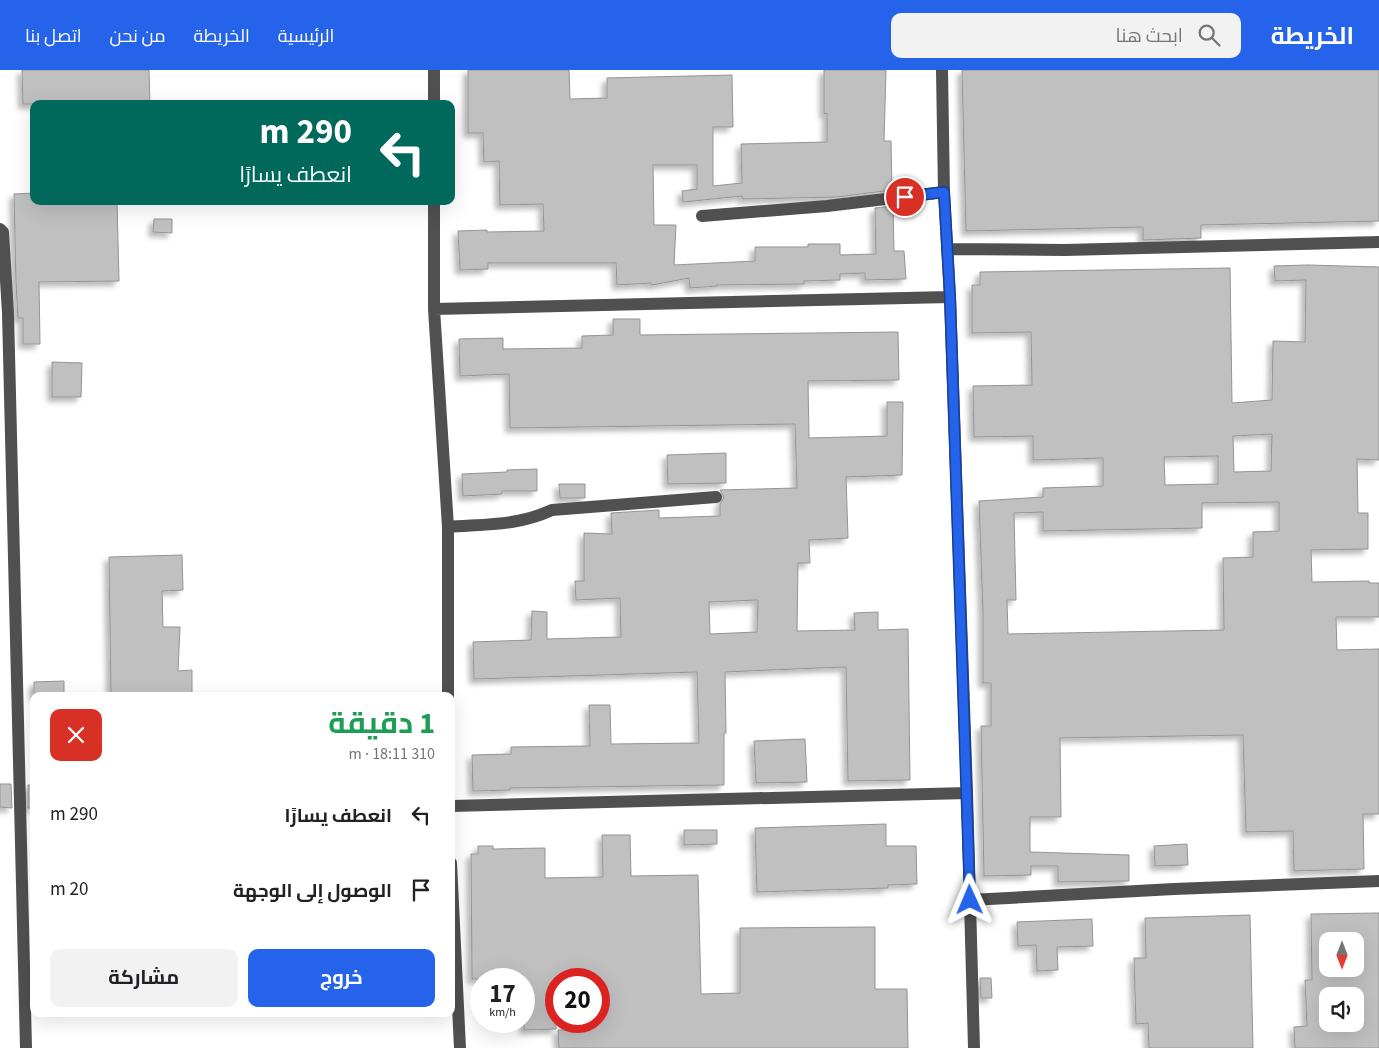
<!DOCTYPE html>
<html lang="ar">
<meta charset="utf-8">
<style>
:root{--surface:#fff;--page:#f2f2f2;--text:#202124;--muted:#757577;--accent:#2563eb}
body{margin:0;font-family:"Source Sans 3",Cairo,sans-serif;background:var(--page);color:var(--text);direction:rtl;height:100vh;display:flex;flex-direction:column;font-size:19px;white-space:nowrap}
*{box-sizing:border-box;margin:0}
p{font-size:16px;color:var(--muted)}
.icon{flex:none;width:28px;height:28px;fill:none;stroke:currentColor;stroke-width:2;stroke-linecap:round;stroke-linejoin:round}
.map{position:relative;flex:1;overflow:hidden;direction:ltr}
.details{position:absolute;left:30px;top:622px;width:425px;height:325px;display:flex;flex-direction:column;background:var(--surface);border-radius:10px;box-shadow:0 5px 20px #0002;direction:rtl}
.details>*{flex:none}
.guide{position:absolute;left:30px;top:30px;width:425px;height:105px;border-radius:10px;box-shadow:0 5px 20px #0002;direction:rtl;background:#00695c;color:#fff;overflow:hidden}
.needle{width:32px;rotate:180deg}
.buttons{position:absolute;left:1319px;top:862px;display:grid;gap:10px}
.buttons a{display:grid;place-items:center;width:45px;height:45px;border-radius:10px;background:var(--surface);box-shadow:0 5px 20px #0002;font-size:25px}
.speed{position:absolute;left:470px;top:898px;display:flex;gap:10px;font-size:25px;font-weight:700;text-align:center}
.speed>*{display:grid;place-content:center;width:65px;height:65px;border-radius:50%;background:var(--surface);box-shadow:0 5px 20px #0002;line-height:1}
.speed small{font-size:12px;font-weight:400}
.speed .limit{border:8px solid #d22;background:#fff;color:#111}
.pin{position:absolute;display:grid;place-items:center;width:42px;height:42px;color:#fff;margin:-21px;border:2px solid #fff;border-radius:50%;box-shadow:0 1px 5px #0007}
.me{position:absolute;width:55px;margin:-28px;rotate:359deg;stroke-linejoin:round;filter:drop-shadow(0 0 4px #0008)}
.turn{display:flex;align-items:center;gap:18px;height:105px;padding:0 20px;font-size:22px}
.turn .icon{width:65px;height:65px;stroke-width:2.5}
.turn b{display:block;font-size:35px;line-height:42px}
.round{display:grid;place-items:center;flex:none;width:52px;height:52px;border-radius:10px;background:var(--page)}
.summary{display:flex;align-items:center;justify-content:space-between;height:85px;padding:0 20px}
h1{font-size:30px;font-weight:700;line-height:38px;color:#1e9e55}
.button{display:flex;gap:10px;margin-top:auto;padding:10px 20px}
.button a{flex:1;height:58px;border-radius:10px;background:var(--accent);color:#fff;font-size:20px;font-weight:700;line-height:58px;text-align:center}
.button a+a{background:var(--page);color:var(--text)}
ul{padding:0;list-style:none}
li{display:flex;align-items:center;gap:15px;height:75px;padding:0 20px}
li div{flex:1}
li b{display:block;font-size:19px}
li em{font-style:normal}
header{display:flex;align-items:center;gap:30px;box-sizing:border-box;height:70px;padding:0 25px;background:var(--accent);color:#fff}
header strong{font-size:24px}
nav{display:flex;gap:28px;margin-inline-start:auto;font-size:18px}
.search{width:350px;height:45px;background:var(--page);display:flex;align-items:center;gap:12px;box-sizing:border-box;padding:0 18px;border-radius:10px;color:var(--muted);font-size:19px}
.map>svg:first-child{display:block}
.building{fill:#c0c0c0;stroke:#949494;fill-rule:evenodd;filter:url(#shadow)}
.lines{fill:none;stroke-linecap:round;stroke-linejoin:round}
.minor{stroke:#505050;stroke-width:12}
.route-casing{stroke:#184099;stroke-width:12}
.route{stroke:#2563eb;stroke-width:9}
</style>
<header>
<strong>الخريطة</strong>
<div class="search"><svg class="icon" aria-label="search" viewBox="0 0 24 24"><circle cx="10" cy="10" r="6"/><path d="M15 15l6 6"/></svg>ابحث هنا</div>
<nav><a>الرئيسية</a><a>الخريطة</a><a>من نحن</a><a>اتصل بنا</a></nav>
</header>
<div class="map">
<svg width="1379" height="978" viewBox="0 0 1379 978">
<defs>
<filter id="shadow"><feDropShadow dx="-4.5" dy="4.5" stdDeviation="2.5" flood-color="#0004"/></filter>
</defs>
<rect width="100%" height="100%" fill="#fff"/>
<path class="building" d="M22,0H149L150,34H23Z
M468,0H569L570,29L607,28V8L732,5L733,57H713V116L742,113L741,74L827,72V43L824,44V0H886L884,71H891L892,120L837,127L743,129L742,126L683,132L682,121L697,119V95H653L654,155H676L674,195L755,191V177H808V174H840V185L876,184L875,138L893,136L894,181H904L906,209L865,210V203L840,204V210L804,211V214L716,215L717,216L690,218L689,208L652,215L651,213L617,215L616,193H488V199L460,200L458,161L487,160V162L544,161L543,134L500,135L499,91L484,92L483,63H468Z
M962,0H1379V151L1201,155V168L1143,170V157L966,161Z
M34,123V131H117L119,211L39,212L40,274H23V248H18L16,213L14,124Z
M154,149H172V163L153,162Z
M1308,195L1379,197V390L1357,389L1358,443H1368V479L1311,480L1312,512L1369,511V513H1379V547H1336L1337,580L1379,579V744H1363L1364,799L1294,801L1293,761L1246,762L1243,665L1060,668L1061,747H1030V782L1129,785V811L1058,812V796H1031V805L984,806L981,656H991V613H983V543L979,431L1043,427V418L1103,416V388L1033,390V366L974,367L973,316L1032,315L1031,262L972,263V215H980V202L1230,198L1232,333L1272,330L1273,271L1305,272L1306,210L1275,211L1274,196ZM1272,364L1271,401L1234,402L1233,366ZM1218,386V414L1165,415L1164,387ZM1279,432V461L1253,462V487L1223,488L1224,560L1008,564L1007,530H1016L1014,443L1043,442V461L1202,458V433Z
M613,249H640V265L898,262L899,310L808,311L809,368L887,366V332H903L902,405L846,407L848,468L809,470L810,493H798L797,561L855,560L854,543L878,542V560L908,559L910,710L848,711L846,597L817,598L725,602L726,663H724V715L510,718V720L473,721L472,685L511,684V677L590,676L589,635H610L611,674L699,673L697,602L474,609L473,572L531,570L532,541L547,542V569L621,567L620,528L576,530L575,511H584V463L612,464L611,443L659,440V448L720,446V434L724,427L720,420L797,418L795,354L510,358L509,304L460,306L459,269L503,268V279L582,278V266L613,265ZM758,530L757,562L710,564L709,532Z
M52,292L82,293L81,327H52Z
M726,383V413L668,414L667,385Z
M537,399V421H502V424L463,426L462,404L507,402V400Z
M559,414H585V428H560Z
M182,485L183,520L162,521L163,557H180L178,601L192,600V626H111L109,487Z
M64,611V626H34V612Z
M805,669L807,712L756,713L754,671Z
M0,714H11L12,738L0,737Z
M28,715H34V738H28Z
M886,754V776H916L917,814L888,815V818L757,822L755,758Z
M684,760H717V774L684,775Z
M602,765H630L631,806L698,805L701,924L740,923V858L875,857V919H907L908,978H559L558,960L590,959V951H599V909H556V959L524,960V909H472L471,784H478V776H493V779L545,778V808L603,807Z
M1187,774L1188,795L1155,796L1154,776Z
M1379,843V978H1295L1294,957L1307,956L1305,910H1312L1311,844ZM1328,871H1355V899H1328ZM1328,926H1355V954H1328Z
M1250,845L1253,978H1149L1148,953L1136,954L1134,888H1146L1145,848Z
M1092,849L1093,876L1057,877L1058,900L1037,901L1036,875L1018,876L1017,852Z
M980,908H991L992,928H981Z"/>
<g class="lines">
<path class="minor" d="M434,0V34
M942,0L944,122L950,227L967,723L974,978
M434,131V239L448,457V626
M702,146L827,136L944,122
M0,159L3,162L8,243L26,978
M947,179L1065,180L1379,172
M434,239L950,227
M448,457C486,454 517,456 552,440L716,427
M451,736L967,723
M451,793L460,978
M970,830L1174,819L1379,811"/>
</g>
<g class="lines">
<g class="route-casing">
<path id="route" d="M905,127L944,122L950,227L970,830"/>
</g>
<use href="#route" class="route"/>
</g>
</svg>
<div class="buttons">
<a><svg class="needle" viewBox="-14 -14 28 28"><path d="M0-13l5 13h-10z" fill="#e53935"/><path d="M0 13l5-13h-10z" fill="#757577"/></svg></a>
<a><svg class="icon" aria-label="sound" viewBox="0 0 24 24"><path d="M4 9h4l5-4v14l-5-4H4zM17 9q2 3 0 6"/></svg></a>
</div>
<div class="speed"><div>17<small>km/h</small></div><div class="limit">20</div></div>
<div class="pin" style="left:905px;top:127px;background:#d93025"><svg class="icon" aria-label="arrive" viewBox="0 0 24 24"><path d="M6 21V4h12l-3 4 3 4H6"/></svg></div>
<svg class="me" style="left:970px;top:830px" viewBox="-20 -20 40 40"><path d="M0-17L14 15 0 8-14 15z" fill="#2563eb" stroke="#fff" stroke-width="4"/></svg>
<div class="guide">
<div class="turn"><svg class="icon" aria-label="left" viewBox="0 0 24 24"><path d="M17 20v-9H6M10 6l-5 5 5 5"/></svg><div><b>290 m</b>انعطف يسارًا</div></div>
</div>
<section class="details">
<div class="summary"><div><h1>1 دقيقة</h1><p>310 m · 18:11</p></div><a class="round" style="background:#d93025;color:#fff"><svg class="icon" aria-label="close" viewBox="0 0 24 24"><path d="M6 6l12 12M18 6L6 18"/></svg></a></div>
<ul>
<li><svg class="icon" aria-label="left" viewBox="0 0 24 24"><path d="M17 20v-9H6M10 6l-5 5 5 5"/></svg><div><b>انعطف يسارًا</b></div><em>290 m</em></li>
<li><svg class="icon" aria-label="arrive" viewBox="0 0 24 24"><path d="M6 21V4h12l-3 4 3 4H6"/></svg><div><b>الوصول إلى الوجهة</b></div><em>20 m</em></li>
</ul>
<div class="button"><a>خروج</a><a>مشاركة</a></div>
</section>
</div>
